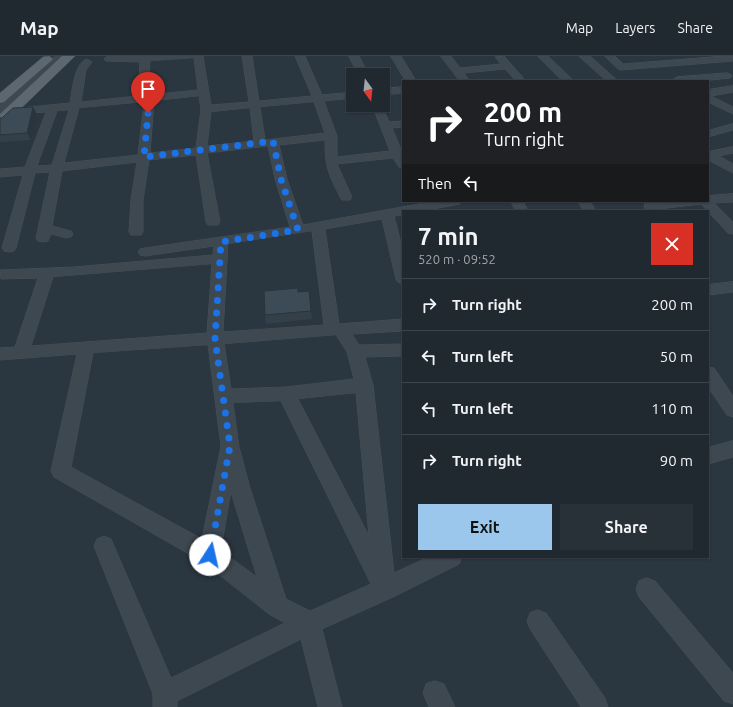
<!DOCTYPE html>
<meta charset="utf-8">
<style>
:root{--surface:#202830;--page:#283038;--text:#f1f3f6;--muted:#a2a6ab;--line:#3d444c;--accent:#9cc7ed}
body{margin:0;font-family:Ubuntu,sans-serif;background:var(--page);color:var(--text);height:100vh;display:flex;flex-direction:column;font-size:15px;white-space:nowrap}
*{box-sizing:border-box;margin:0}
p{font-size:13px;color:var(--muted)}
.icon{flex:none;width:22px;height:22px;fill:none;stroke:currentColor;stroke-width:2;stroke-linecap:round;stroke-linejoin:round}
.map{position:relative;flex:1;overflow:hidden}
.side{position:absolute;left:402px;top:154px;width:307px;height:348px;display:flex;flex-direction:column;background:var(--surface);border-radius:0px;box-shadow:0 1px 3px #0004,0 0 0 1px var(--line)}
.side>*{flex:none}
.top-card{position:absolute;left:402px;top:24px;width:307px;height:122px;border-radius:0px;box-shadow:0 1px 3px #0004,0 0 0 1px var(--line);background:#202124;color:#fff;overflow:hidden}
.needle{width:26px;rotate:165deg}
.fabs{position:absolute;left:346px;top:12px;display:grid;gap:8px}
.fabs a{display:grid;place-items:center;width:44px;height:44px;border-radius:0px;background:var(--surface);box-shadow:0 1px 3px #0004,0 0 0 1px var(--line);font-size:20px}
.pin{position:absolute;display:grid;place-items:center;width:34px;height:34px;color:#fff;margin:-41px -17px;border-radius:50% 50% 50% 0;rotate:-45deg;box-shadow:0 0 4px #0007}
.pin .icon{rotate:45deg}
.me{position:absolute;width:44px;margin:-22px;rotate:10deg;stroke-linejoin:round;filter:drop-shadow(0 0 3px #0008)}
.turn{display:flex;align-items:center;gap:14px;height:84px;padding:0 16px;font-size:18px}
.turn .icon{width:52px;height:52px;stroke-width:2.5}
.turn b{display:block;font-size:28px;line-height:34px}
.then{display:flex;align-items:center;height:38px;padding:0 16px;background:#0003;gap:8px;font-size:15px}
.round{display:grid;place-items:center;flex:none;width:42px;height:42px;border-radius:0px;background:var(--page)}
.summary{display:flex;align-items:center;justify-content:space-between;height:68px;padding:0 16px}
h1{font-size:24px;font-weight:700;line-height:30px}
.cta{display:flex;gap:8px;margin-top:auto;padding:8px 16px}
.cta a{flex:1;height:46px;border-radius:0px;background:var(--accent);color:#111;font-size:16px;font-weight:700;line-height:46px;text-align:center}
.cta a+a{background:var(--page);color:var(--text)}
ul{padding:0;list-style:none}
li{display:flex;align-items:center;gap:12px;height:52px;padding:0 16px;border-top:1px solid var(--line)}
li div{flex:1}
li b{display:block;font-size:15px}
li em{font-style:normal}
header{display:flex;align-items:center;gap:24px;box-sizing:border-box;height:56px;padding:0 20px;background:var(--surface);border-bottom:1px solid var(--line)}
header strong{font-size:19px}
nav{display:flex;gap:22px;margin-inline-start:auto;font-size:14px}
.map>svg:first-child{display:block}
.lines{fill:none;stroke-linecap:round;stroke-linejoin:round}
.minor-casing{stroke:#475159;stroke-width:1}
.major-casing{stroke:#475159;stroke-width:1}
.minor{fill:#3e4850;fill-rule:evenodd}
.major{fill:#5c6770;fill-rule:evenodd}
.wall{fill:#344049}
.shaded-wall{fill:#2a343c}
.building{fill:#3c4b55;stroke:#2a343c}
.route{stroke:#1a73e8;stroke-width:7;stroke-dasharray:0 12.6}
</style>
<header>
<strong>Map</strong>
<nav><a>Map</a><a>Layers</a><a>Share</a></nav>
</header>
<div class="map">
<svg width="733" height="651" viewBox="0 0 733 651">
<rect width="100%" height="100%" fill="#2a3640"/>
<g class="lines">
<g class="minor-casing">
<path id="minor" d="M55,0H65L9,53L70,47C72,36 74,7 87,3L92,6L86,14L81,46L138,40L140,6L106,5L104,3L106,1L109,0H203L211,49L249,46L242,0H252L259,45L312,40L295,0H305L322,39L353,36V42L324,45L337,80V101L390,95L372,49H382L389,66L403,65V71L392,72L403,98V113L399,111L393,102L337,108L352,141L350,144H342L340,141C328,117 325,111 325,84L279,89L287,123L303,169L435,145H462L460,148L422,155H403V159L394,160L403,195V228L398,226L396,223L382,163L325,173L339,268L403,263V275L352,278L359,289L403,288V300L365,301L373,329L394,517L428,501H462L459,508L393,541L322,573L342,651H318L301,583L177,645V651H153V638L94,490L97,483L104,480L111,483L171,622L285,567L269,558L203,506L54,421L51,415L77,298L0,304V292L15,291L38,222L1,223L0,214L74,211L213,199L214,190L145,200L140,199L138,196L140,193L145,192L290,171L275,123L268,90L207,97L220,166L218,169H208L206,166L196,99L149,104L143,144V176L141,179H131L129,176L131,144L137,106L62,115L52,170L71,175L73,178L71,181L66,182L51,178L48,185L43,186L38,185L36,182L50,116L35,117L16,192L14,195L9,196L4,195L2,192L23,119L0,121V113L25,111L46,56L12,58L8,57L7,55L8,53L0,58V49ZM194,2L198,34L148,39L150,5ZM199,40L201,53L196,92L150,97L154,45ZM144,46L138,99L64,107L79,52ZM314,46L325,77L265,84L260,51ZM250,52L254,85L207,90L211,56ZM69,54L52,109L37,110L57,55ZM312,175L324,269L223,276L228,188ZM212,208L207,277L31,290L53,221ZM336,279L347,296L354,323L286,331L231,333L224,288ZM208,289L221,390L202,483L71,411L93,297ZM356,337L369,480L298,343ZM281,345L371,528L310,555L286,543L250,432L239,391L233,347ZM231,436L257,521L221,495Z
M349,0H359L369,19H359Z
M391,0H401L416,25H406Z
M441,0H451L460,12L501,8L495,1L504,0L526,25H516L505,13L464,17L469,24L460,25Z
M538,0H548L574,25H563Z
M579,0H590L618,25H607Z
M605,0H615L623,8L724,0H733V5L621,14L618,13Z
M727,17L730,18L732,20L730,22L701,25L672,24L677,21Z
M733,30V36L711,40L733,51V58L708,46V34Z
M403,31V37L383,39V33Z
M733,68V74L708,81V75Z
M733,91V97L719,100L733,108V117L708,104V96Z
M733,138V146L714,147L733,166V178L728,177L701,148L650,154L645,153L644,150L645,147L662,145H708V140Z
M511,145H523L528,155H516Z
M578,145H590L596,155H584Z
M733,226V236L708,239V229Z
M708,311L714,312L733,340V361L727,359L708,331Z
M733,385V401L708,408V392Z
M647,522L655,525L733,617V648L724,645L639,541L636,533L639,525Z
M538,554L546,557L605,642L608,651H581L530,573L527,565L530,557Z
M435,625L444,628L455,651H429L423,637L426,628Z"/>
</g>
<g class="major-casing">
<path id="major" d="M49,0L53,3L51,5L4,46L0,47V37L43,1Z
M62,0H75L5,68L0,69V58Z"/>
</g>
<use href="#minor" class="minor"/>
<use href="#major" class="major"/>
</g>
<path class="wall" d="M37,58L31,84L0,86V62Z
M309,235L312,263L266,268L265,259L299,236Z"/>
<path class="shaded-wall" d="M33,51L37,58L31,84L27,77Z"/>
<path class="building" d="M33,51L27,77L0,79V62H2L13,52Z
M298,232V236L309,235L311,255L265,259L264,235Z"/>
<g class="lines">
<path class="route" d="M148,57L144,101L273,85L281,123L298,174L221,186L215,283L230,390L210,499"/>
</g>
</svg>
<div class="fabs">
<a><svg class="needle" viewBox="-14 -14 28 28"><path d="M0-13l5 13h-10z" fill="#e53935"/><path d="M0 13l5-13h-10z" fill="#a2a6ab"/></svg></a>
</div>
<div class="pin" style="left:148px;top:57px;background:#d93025"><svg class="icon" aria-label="arrive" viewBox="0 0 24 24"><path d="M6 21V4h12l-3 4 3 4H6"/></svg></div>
<svg class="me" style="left:210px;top:499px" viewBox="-20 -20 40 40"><circle r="19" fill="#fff"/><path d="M0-13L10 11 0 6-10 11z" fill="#1a73e8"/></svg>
<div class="top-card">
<div class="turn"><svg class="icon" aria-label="right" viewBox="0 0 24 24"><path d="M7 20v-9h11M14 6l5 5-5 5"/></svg><div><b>200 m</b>Turn right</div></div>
<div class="then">Then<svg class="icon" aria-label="left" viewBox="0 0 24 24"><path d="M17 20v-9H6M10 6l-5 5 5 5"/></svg></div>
</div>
<section class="side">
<div class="summary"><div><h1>7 min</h1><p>520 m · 09:52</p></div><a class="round" style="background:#d93025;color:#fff"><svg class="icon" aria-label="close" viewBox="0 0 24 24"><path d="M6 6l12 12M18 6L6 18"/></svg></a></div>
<ul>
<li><svg class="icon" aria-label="right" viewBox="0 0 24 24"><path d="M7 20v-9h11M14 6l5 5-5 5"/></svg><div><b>Turn right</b></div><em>200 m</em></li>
<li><svg class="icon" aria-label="left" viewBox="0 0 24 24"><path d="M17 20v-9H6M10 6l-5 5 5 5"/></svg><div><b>Turn left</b></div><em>50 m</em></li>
<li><svg class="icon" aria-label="left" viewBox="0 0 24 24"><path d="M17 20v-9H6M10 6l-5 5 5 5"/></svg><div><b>Turn left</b></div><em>110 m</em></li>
<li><svg class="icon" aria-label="right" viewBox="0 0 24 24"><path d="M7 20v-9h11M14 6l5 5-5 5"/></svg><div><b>Turn right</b></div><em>90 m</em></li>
</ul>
<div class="cta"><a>Exit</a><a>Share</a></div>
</section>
</div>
